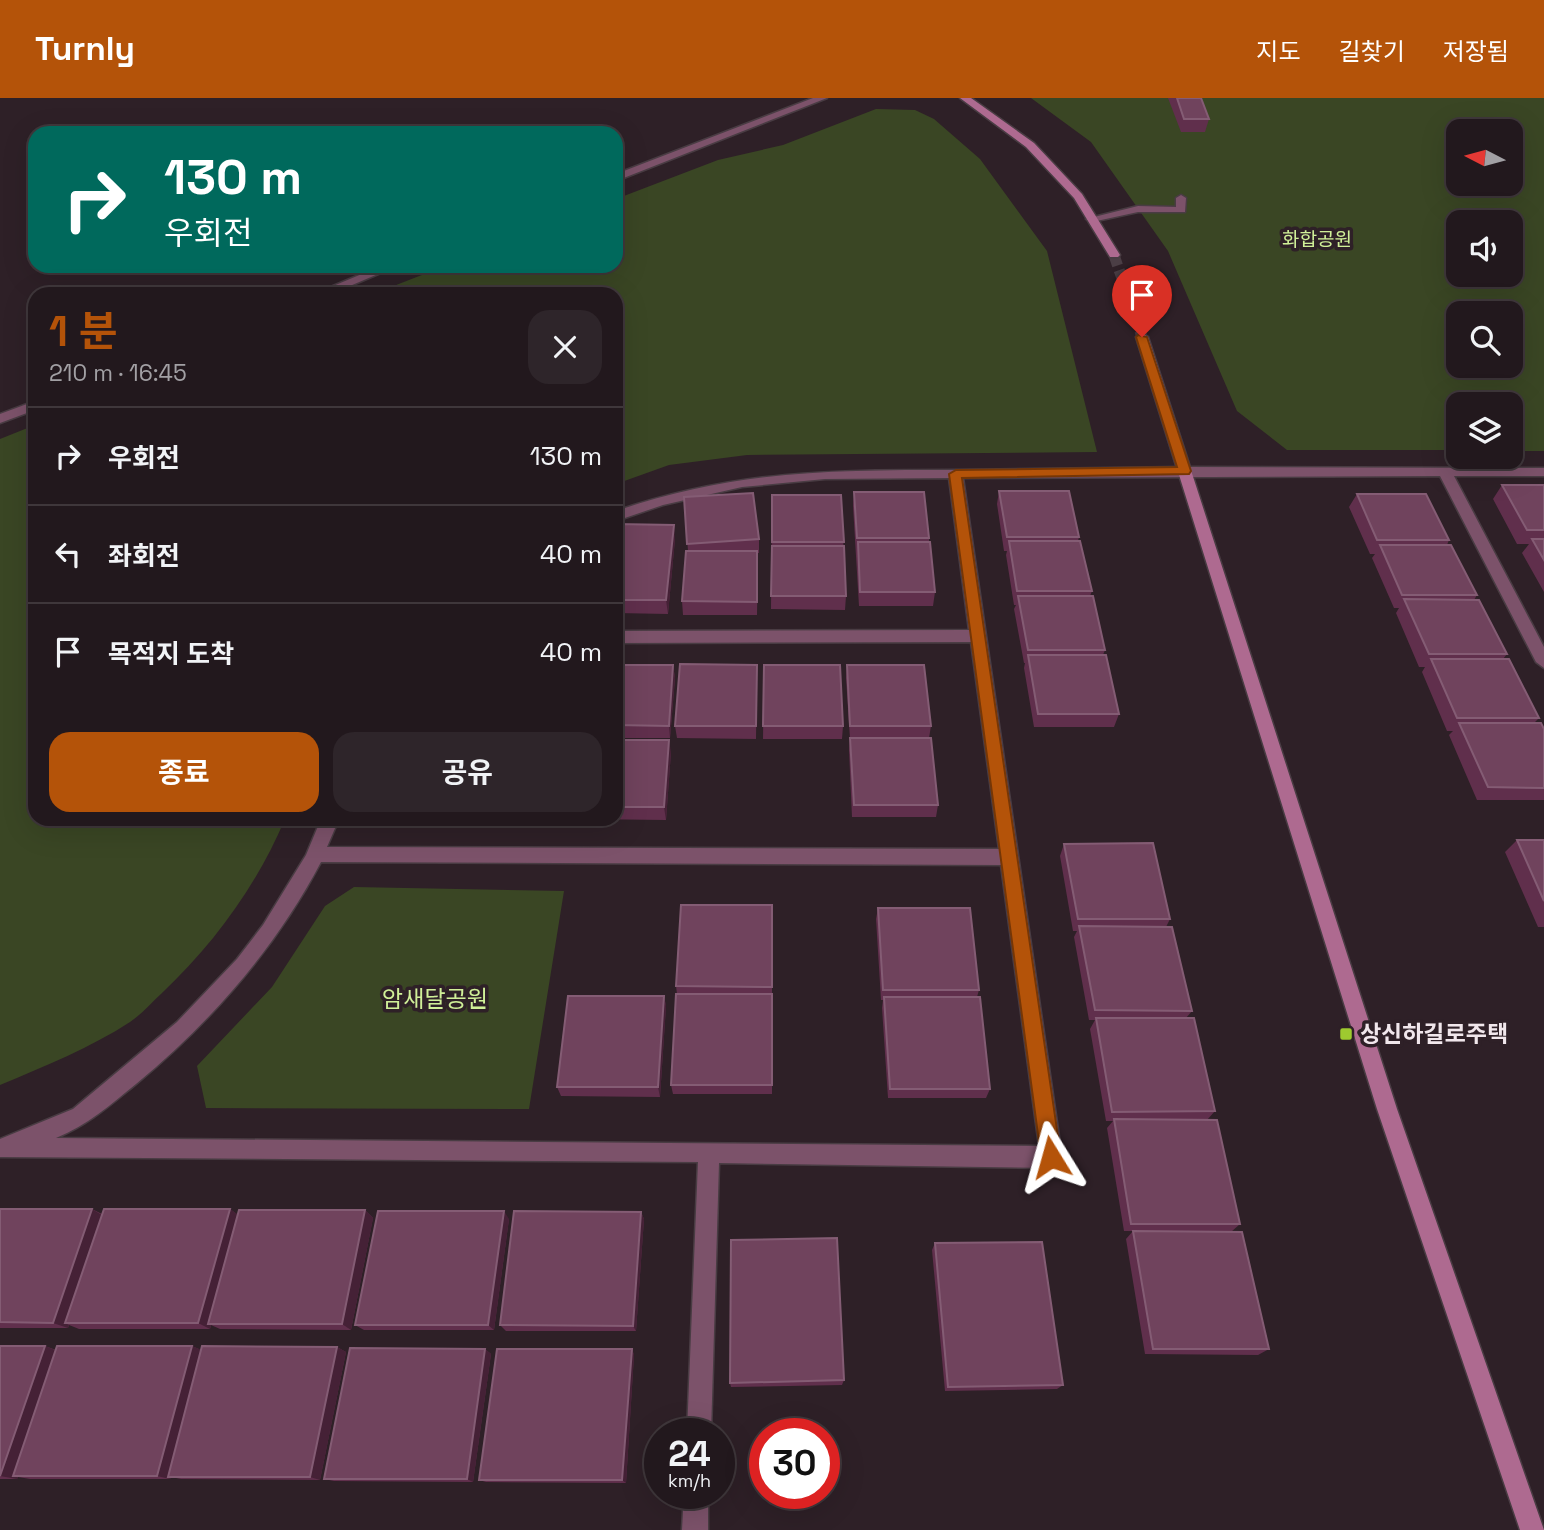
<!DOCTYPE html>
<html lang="ko">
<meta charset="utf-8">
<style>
:root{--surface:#22181d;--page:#2e252a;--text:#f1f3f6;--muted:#a2a0a4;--line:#3f373b;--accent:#b45309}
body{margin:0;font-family:"Space Grotesk","Noto Sans KR",sans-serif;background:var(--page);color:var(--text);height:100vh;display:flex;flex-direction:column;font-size:26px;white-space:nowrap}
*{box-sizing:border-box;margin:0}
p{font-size:23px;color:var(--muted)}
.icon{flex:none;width:38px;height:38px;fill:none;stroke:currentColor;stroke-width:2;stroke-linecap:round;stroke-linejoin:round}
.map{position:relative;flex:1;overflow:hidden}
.details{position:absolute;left:28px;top:189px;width:595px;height:539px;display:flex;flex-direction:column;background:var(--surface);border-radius:21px;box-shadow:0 7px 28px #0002,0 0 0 2px var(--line)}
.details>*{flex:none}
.guide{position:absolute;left:28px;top:28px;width:595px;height:147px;border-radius:21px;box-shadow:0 7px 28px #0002,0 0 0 2px var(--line);background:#00695c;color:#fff;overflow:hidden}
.needle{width:46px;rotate:276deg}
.tools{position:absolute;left:1446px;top:21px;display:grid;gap:14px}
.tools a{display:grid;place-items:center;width:77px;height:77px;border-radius:14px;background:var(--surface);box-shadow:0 7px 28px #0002,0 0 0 2px var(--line);font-size:35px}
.speed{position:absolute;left:644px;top:1320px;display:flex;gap:14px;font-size:35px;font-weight:700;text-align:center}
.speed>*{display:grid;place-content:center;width:91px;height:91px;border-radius:50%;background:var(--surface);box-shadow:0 7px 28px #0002,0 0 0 2px var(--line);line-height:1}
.speed small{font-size:18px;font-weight:400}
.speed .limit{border:10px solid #d22;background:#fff;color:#111}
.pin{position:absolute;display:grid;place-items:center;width:60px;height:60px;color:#fff;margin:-72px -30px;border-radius:50% 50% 50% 0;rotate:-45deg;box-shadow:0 0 7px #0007}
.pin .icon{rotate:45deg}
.me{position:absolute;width:77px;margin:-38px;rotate:352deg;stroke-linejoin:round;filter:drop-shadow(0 0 5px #0008)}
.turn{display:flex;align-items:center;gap:24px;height:147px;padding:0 21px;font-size:32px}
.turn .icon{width:91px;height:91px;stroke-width:2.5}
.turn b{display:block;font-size:49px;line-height:60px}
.round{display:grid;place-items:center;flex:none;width:74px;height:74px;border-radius:21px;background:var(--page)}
.overview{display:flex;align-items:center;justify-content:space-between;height:119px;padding:0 21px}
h1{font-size:42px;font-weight:700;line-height:52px;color:var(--accent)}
.action{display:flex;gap:14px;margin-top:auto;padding:14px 21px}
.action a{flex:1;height:80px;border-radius:21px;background:var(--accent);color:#fff;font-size:28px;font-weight:700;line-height:80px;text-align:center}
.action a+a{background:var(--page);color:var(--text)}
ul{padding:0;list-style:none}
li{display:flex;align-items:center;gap:21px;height:98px;padding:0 21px;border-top:2px solid var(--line)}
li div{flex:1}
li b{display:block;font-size:26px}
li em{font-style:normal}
header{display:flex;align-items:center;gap:42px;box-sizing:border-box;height:98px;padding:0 35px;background:var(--accent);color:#fff}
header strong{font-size:33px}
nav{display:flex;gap:38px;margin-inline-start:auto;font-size:24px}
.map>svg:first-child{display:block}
.green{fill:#3a4624;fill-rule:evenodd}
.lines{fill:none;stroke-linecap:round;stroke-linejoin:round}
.secondary-tunnel{stroke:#4b3e45;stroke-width:11;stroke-dasharray:11 5;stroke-linecap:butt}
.lane-casing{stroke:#493c43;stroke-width:3}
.street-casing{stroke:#493c43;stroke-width:3}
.secondary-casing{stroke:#493c43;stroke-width:3}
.lane{fill:#7c526a;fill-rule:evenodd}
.street{fill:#7c526a;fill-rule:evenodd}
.secondary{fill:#ae6a90;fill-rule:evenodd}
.wall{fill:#602f4c}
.shaded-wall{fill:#452136}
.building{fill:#70435d;stroke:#845c74;stroke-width:2}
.route{fill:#b45309;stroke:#753606;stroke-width:2}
.poi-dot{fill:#9eca2f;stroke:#2e2027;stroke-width:2.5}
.labels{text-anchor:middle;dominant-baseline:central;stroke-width:7;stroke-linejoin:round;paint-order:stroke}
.far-park-label{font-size:19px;fill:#d0f098;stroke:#2e2027}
.park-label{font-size:23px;fill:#d0f098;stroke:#2e2027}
.poi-label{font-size:23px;font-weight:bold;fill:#f1e7ec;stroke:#2e2027;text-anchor:start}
</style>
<header>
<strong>Turnly</strong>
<nav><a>지도</a><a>길찾기</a><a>저장됨</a></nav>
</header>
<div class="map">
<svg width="1544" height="1432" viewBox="0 0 1544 1432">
<rect width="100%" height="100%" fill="#2e2027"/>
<path class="green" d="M1031,0H1544V353H1510V306H1458V352H1287L1237,313L1168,153L1091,44ZM1458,33H1510V86H1458ZM1458,124H1510V177H1458ZM1458,215H1510V268H1458Z
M876,11L915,12L934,21L980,61L1047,153L1097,354L747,357L669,367L616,386V196H373L445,168H616V101L718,62L783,47Z
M35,327V721H285C257,787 214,846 162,895C152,904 142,916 130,924C92,949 43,969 0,987V341Z
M354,789L564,793L529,1011L206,1010L197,968L272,889L325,808Z"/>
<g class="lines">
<path class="secondary-tunnel" d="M1114,157L1142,239"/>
<g class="lane-casing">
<path id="lane" d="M1181,97L1186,100L1185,114H1138L1092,124L1086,121L1138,108L1176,109V100Z"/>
</g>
<g class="street-casing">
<path id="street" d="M813,0H827L616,83V76Z
M381,168H397L331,196H314Z
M35,303V312L0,325V316Z
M1185,369L1544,370V378H1454L1544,549V570L1536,564L1440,378L963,380L1062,1059L1059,1066L1051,1070L719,1065L711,1335H687L698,1064L0,1059V1041L73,1011L177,924L237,861L263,827L306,757L321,721H339L327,749L999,751L971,544L616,545V533L969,532L949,380L825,381L742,389L663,407L616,423V413C736,372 832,372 957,372C1033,371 1109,370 1185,369ZM321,764L1001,767L1039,1048L56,1040C88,1027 110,1007 136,986C212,923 275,851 321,764Z
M684,1395H708V1432H682Z"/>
</g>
<g class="secondary-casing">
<path id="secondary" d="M960,0H971L1034,45L1082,96L1120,157L1118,159H1110L1074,100L1026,49Z
M1142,235L1148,239L1397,1011L1544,1432H1520L1377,1011L1136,239Z"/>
</g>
<use href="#lane" class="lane"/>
<use href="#street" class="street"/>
<use href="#secondary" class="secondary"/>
</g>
<path class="wall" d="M1168,0H1201L1209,21L1205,34H1181Z
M1502,387H1544V494L1522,455L1529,446H1517L1493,401Z
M999,393L1079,439L1078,443L1092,493L1090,498L1105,552L1103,557L1119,616L1114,629H1034L1024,570L1025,565H1024L1014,511L1016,507H1014L1006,457L1007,453H1004L997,406Z
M854,394L929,440V444L935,494L933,508H859L853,408Z
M1357,396L1449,442L1447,447L1477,497L1474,502L1507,556L1503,561L1539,620L1534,625L1544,631V702H1477L1449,637L1453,633H1447L1422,574L1425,569H1419L1396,515L1399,510H1394L1372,460L1375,456H1370L1349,409Z
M772,397H841L846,498L845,512L771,511Z
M684,399L759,441V455H758L757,517H683L682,503L688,453Z
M616,426L675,441L668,516L616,515Z
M616,567H673L675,580L670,640H616Z
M757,567L756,641L677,640L675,628Z
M764,567L843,628L842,641H763Z
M847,567L931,628L929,640L938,707L936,719H852L849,652L850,641L846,580Z
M616,642L671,654L666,722L583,721H616Z
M394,721H473L472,725L399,724Z
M491,721H575V722Z
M1517,742H1544V829H1538L1505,754Z
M1064,746L1170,821L1166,829L1192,913L1186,920L1215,1013L1207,1022L1240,1126L1231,1134L1124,1133L1107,1030L1113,1023H1106L1090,931L1095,922H1089L1074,839L1077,833H1073L1060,758Z
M772,807V996H673L671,987L677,896L676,888Z
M878,810L979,892L977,899L990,991L986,1000H888L882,910L883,902H881L876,821Z
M664,898L666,908L660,999L561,998L557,989Z
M0,1111H92L102,1116L230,1111L238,1117L365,1112L373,1120L351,1232L220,1231L211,1227L210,1231H79L69,1227L68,1230H0Z
M641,1114L644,1121L636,1233H506L500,1227Z
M509,1121L494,1232H364L355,1227Z
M1133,1133L1269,1251L1258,1257L1145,1256L1126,1141Z
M935,1145L1063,1287L1057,1291L945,1293L932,1152Z
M0,1248H45L56,1252L192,1248L201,1252L337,1249L346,1254L320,1382L181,1381L171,1379L170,1381H30L18,1379L17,1381H0Z
M485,1251L491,1256L473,1384L334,1383L324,1381Z
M632,1251L634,1257L626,1385L486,1384L479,1382Z
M844,1282L842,1287L731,1289L730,1285Z"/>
<path class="shaded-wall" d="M674,427L675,441L668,516L666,502Z
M673,567L675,580L670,640L669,628Z
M669,642L671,654L666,722L664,709Z
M664,898L666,908L660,999L658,989Z
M92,1111L105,1119L65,1225L69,1227L68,1230L53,1225Z
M230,1111L240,1118L208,1226L211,1227L210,1231L198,1225Z
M365,1112L373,1120L351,1232L342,1226Z
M504,1113L509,1121L494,1232L488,1227Z
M641,1114L644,1121L636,1233L633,1228Z
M45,1248L60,1254L13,1378L18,1379L17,1381L0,1378Z
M192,1248L204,1253L168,1379H171L170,1381L157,1378Z
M337,1249L346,1254L320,1382L310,1379Z
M485,1251L491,1256L473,1384L467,1381Z
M632,1251L634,1257L626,1385L622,1382Z"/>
<path class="building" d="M1177,0H1201L1209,21H1184Z
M1502,387H1544V432H1527Z
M999,393H1069L1079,439H1007Z
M854,394H924L929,440H857Z
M753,395L759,441L687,446L684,399Z
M1357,396H1426L1449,442H1377Z
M772,397H841L844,444H772Z
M616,426L674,427L666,502H616Z
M1532,441H1544V462Z
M1009,443H1080L1092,493H1017Z
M858,444H930L935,494H860Z
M1380,447H1451L1477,497H1402Z
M772,448H844L846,498H771Z
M686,453H757V504L682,503Z
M1018,498H1093L1105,552H1028Z
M1404,501L1479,502L1507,556H1429Z
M1028,557H1106L1119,616H1038Z
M1431,561H1509L1539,620H1457Z
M680,566L757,567L756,628H675Z
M616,567H673L669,628L616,627Z
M764,567H840L843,628H763Z
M847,567H924L931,628H850Z
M1459,625H1541L1544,631V690L1488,689Z
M850,640H931L938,707H854Z
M616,642H669L664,709H616Z
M1517,742H1544V803Z
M1153,745L1170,821H1078L1064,746Z
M681,807H772V889L676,888Z
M878,810H970L979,892H883Z
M1079,828L1172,829L1192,913L1095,912Z
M676,896H772V987H671Z
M568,898H664L658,989H557Z
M884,899H980L990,991H890Z
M1096,920H1194L1215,1013L1112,1014Z
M1114,1021L1217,1022L1240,1126H1131Z
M0,1111H92L53,1225L0,1224Z
M104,1111H230L198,1225H65Z
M239,1112H365L342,1226H208Z
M378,1113H504L488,1227H355Z
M514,1113L641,1114L633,1228L500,1227Z
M1133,1133L1242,1134L1269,1251H1153Z
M837,1140L844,1282L730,1285L731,1142Z
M1042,1144L1063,1287L948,1289L935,1145Z
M0,1248H45L0,1378Z
M57,1248H192L157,1378H13Z
M202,1248L337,1249L310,1379H168Z
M350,1250L485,1251L467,1381H324Z
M497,1251H632L622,1382H479Z"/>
<path class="route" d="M1138,237L1147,239L1191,373L1189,376L962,380L1061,1059L1058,1066L1051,1068L1044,1066L1041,1059L949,376L956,372L1177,369L1136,239Z"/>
<rect class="poi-dot" x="1339" y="929" width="14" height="14" rx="3.5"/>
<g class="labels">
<g class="far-park-label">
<text x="1317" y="141">화합공원</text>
</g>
<g class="park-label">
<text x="435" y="901">암새달공원</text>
</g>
<g class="poi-label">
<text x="1360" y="936">상신하길로주택</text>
</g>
</g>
</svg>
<div class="tools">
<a><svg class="needle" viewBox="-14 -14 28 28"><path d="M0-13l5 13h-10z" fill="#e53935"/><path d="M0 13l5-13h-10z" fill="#a2a0a4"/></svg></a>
<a><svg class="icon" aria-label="sound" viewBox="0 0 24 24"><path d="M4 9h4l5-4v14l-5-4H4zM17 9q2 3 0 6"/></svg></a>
<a><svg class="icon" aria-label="search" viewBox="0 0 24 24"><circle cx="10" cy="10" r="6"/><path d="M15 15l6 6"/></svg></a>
<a><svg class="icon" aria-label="layers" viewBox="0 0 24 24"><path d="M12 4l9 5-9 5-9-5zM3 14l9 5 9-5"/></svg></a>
</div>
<div class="speed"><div>24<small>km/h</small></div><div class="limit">30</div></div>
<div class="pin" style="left:1142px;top:239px;background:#d93025"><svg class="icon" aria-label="arrive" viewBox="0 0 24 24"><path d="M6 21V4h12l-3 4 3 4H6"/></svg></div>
<svg class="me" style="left:1051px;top:1059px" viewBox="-20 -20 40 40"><path d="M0-17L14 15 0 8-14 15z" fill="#b45309" stroke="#fff" stroke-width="4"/></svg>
<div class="guide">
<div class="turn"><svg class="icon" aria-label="right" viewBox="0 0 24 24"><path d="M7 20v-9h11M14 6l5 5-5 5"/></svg><div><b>130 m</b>우회전</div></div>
</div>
<section class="details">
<div class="overview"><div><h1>1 분</h1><p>210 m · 16:45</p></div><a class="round"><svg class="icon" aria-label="close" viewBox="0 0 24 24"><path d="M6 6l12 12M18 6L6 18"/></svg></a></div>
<ul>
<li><svg class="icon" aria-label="right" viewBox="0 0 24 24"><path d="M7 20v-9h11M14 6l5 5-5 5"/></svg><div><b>우회전</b></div><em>130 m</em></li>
<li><svg class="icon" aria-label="left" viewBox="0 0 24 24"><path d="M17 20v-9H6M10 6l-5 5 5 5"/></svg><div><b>좌회전</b></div><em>40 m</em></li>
<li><svg class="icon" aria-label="arrive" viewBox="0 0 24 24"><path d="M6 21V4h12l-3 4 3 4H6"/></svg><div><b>목적지 도착</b></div><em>40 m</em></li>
</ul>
<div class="action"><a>종료</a><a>공유</a></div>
</section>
</div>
